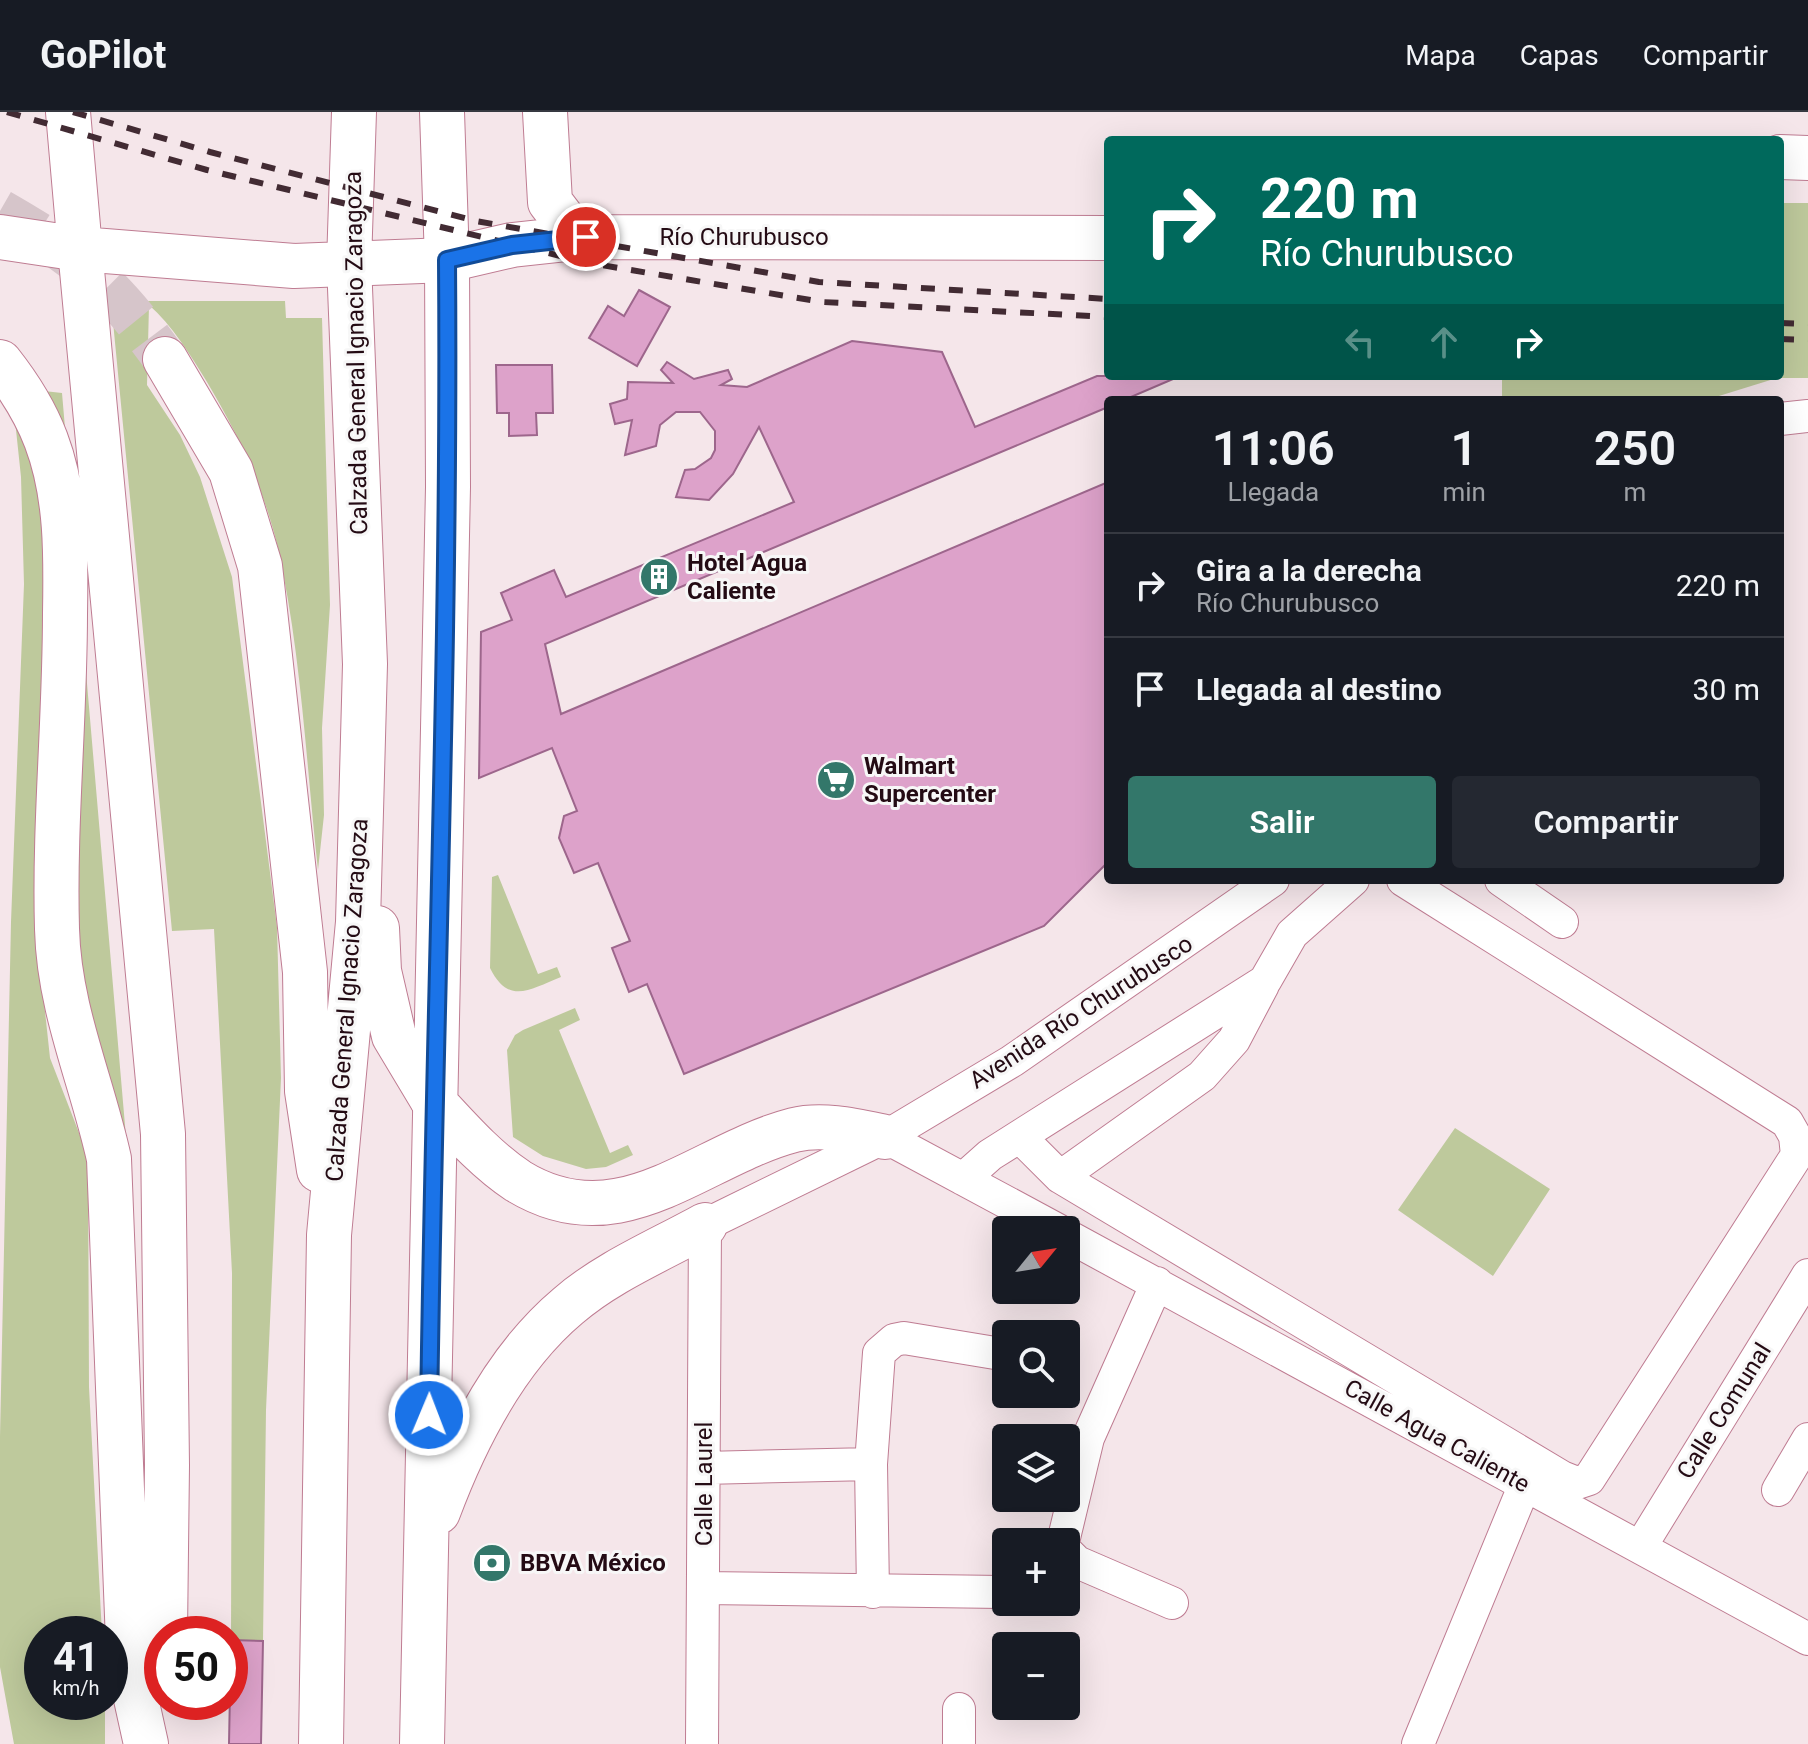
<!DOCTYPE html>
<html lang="es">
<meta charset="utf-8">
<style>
:root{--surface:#171b24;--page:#242831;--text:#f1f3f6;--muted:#9ea1a6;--line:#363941;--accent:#33776a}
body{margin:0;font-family:Roboto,sans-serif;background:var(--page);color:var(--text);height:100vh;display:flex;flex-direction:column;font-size:30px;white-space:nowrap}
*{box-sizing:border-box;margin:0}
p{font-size:26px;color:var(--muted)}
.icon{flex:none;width:44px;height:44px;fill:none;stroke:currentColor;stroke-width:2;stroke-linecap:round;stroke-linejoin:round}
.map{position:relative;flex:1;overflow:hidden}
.drawer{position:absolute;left:1104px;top:284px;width:680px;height:488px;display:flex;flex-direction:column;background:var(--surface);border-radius:8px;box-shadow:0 8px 32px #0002}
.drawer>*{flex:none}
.hud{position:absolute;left:1104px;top:24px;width:680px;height:244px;border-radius:8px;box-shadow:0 8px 32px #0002;background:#00695c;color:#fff;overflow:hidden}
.needle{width:52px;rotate:60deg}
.controls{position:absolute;left:992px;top:1104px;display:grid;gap:16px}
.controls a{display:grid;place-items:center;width:88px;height:88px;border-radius:8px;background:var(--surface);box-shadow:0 8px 32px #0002;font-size:40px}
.speed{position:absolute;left:24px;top:1504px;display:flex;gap:16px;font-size:40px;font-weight:700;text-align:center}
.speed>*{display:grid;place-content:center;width:104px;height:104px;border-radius:50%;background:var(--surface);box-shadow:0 8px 32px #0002;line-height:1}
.speed small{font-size:20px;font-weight:400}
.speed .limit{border:12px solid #d22;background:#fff;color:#111}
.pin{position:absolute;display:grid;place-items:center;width:68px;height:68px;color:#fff;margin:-34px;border:4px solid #fff;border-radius:50%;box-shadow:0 2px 8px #0007}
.me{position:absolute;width:88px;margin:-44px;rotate:1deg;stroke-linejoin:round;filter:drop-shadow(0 0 6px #0008)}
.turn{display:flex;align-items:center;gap:28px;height:168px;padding:0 24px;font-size:36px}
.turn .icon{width:104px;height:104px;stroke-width:2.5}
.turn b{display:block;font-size:56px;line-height:68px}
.lanes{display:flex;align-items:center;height:76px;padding:0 24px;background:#0003;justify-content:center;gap:40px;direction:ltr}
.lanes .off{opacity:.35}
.eta{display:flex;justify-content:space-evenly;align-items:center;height:136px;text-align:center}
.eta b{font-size:48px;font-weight:600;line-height:56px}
.primary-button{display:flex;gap:16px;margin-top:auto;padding:16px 24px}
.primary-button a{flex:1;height:92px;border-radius:8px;background:var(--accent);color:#fff;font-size:32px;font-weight:600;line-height:92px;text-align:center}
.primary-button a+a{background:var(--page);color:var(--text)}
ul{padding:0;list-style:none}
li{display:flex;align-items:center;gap:24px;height:104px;padding:0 24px;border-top:2px solid var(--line)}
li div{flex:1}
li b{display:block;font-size:30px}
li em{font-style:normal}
header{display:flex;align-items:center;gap:48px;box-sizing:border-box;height:112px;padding:0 40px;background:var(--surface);border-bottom:2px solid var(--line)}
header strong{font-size:38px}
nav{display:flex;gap:44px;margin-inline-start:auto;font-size:28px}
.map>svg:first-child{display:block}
.green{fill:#bec99c}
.building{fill:#dda2ca;stroke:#9d668c;stroke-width:2}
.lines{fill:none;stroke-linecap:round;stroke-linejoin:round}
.motorway-tunnel{stroke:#d6c5ca;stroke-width:44;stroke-dasharray:44 22;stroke-linecap:butt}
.minor-casing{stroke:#bf7c92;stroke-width:34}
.secondary-casing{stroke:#bf7c92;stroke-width:46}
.primary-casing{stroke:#bf7c92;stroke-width:46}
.motorway-casing{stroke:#bf7c92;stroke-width:46}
.minor{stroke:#fff;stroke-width:32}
.secondary{stroke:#fff;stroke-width:44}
.primary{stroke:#fff;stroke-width:44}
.motorway{stroke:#fff;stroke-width:44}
.rail{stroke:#422b33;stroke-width:6;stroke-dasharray:14 14;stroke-linecap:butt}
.route-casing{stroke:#114b97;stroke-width:20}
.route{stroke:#1a73e8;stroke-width:14}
.labels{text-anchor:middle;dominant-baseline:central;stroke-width:6;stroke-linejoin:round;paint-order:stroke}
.street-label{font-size:24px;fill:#240b14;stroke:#f7f7f7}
.poi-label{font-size:24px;font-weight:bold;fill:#240b14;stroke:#f7f7f7;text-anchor:start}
</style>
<header>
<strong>GoPilot</strong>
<nav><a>Mapa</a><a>Capas</a><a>Compartir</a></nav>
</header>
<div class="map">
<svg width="1808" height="1632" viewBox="0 0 1808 1632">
<rect width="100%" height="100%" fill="#f5e6ea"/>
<path class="green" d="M1780,91H1808V266H1777L1706,288H1502V264H1780Z
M111,189H285L286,206H322L330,493L322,616L324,703L318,758C306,650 301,537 277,432C263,375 237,320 207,270C191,244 172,213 149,193L147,273L180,323L200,365L232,465L277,815L281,966L266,1298L263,1529L231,1528L232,1161L214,817L172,819Z
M44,279L62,281L126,1025L37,825L50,946L88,1044L89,1275L102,1522H42V1590H105V1632H14L0,1555V1325L11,810L24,472L21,365L12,280Z
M498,763L538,862L557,855L561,865C530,877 509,894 490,856L492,765Z
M575,896L580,908L559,918L610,1041L628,1033L633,1043L606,1055L586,1057L543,1044L513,1025L507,938L515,923L523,918Z
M1455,1016L1550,1077L1493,1164L1398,1098Z"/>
<path class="building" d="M639,178L670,195L637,254L589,226L608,194L624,204Z
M852,229L942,240L975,315L1097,264H1180L1124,288H1108V295L545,532L561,602L1108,370V750L1044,814L684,962L647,872L629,880L612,836L630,829L598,751L574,761L559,726L564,704L577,699L552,636L479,666L481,520L512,508L501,481L554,458L566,485L794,390L759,315L733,362L709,388L676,385L685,358L695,357L711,346L715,338V319L700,300H676L660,313L656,334L625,343L632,308L615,312L610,292L627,287L628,270L673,271L661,258L667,250L694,267L728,258L732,267L721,273L747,275Z
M496,253H552L553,301H536L537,323L509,324V301H497Z
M231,1528L263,1529L261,1632H229Z"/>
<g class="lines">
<path class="motorway-tunnel" d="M0,99C79,144 113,174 165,247"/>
<g class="minor-casing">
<path id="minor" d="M1780,307L1808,304
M1501,768L1562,810
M885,1025L1058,1118
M1021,1026L1060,1065L1562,1365L1577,1371L1589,1367L1797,1043L1795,1024L1787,1010L1403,768
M1060,1065L1202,964L1234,928L1263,873
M963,1067L990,1043L1265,869L1292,822L1353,768
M1066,1123L1808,1527
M704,1356L871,1352
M1778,1378L1808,1327
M1063,1430L1088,1326L1157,1171
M1641,1434L1808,1163
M1066,1439L1077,1450L1172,1491
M703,1476L1002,1480
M873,1480L871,1352L879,1241L894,1228L904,1226L995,1241
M702,1632L705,1113L885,1025L1012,949L1273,768
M959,1632V1597
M1418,1632L1525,1372"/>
</g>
<g class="secondary-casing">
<path id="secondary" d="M433,989C459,1017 486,1048 518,1069C621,1132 698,1043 794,1018C823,1011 856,1019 885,1025
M438,1400C466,1325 506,1246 568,1194C607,1160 660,1138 705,1113
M422,1632L448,375L447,148L442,0"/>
</g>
<g class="primary-casing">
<path id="primary" d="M68,0L80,137
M545,0L550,90L566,111L586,125
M1780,45L1808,46
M0,125L80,137L294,154L447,148L512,133L586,125L1108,126
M349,151L354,0"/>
</g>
<g class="motorway-casing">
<path id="motorway" d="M80,137L163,1022L167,1353L165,1522
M165,247L231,359L260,454L305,860L307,979L319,1058
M0,250C19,274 35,299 46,328C67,383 66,444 65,502C65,607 54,712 57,817C59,898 92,969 109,1047L129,1555L146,1632
M377,816L379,859L394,924L433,989
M321,1632L329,1123L358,810L365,552L349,151"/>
</g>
<use href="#minor" class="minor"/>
<use href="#secondary" class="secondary"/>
<use href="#primary" class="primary"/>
<use href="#motorway" class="motorway"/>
<path class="rail" d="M7,0L207,58L589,151L822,190L1108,205
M73,0L210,40L476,109L819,170L1108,187
M1780,211L1808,212
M1780,227L1808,228"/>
</g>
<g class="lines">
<g class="route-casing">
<path id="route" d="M429,1303C434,918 450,533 447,148L512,133L586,125"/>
</g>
<use href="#route" class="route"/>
</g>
<defs>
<g id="building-disc" transform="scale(2)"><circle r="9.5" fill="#33776a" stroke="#f7f7f7"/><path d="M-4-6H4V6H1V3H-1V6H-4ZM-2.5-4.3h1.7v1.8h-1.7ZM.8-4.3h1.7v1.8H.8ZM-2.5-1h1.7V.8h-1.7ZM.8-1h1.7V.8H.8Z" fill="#fff"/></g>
<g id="supermarket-disc" transform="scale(2)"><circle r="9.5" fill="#33776a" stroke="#f7f7f7"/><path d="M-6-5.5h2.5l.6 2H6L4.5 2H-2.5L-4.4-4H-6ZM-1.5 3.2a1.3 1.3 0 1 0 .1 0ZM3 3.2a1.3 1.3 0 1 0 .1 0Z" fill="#fff"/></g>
<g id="bank-disc" transform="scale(2)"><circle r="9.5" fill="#33776a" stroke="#f7f7f7"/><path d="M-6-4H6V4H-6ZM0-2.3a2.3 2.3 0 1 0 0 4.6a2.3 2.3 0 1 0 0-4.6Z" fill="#fff"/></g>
</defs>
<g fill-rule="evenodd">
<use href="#building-disc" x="659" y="465"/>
<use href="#supermarket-disc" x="836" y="668"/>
<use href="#bank-disc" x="492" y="1451"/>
</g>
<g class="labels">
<g class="street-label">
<text x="744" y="125">Río Churubusco</text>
<text transform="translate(356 241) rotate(-91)">Calzada General Ignacio Zaragoza</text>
<text transform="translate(347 888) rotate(-86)">Calzada General Ignacio Zaragoza</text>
<text transform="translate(1081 900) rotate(-33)">Avenida Río Churubusco</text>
<text transform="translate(1724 1299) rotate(-58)">Calle Comunal</text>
<text transform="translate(1437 1324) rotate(29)">Calle Agua Caliente</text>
<text transform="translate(704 1372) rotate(-90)">Calle Laurel</text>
</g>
<g class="poi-label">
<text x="687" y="451">Hotel Agua<tspan x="687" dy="28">Caliente</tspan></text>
<text x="864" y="654">Walmart<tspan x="864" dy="28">Supercenter</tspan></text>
<text x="520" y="1451">BBVA México</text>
</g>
</g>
</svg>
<div class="controls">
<a><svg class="needle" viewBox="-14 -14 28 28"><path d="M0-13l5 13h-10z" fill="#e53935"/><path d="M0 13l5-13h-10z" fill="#9ea1a6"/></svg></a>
<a><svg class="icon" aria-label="search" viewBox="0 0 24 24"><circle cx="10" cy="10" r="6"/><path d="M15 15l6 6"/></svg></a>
<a><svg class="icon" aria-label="layers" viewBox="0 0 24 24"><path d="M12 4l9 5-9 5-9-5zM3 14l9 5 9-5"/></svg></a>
<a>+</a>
<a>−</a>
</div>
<div class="speed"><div>41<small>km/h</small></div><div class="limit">50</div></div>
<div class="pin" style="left:586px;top:125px;background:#d93025"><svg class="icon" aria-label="arrive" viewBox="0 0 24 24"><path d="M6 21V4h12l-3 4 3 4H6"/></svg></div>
<svg class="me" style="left:429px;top:1303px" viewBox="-20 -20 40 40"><circle r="17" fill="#1a73e8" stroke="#fff" stroke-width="3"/><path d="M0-11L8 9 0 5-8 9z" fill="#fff"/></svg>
<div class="hud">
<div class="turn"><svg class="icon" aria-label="right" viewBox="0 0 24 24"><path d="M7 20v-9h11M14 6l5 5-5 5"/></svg><div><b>220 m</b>Río Churubusco</div></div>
<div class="lanes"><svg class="icon off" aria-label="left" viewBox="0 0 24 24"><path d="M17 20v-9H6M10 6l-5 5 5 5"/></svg><svg class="icon off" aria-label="ahead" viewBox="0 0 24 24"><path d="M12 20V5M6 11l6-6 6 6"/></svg><svg class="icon" aria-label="right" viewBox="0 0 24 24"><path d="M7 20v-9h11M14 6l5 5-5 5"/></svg></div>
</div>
<section class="drawer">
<div class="eta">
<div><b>11:06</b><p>Llegada</p></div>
<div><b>1</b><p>min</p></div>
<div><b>250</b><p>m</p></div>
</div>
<ul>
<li><svg class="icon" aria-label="right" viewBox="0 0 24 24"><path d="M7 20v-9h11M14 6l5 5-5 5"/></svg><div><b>Gira a la derecha</b><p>Río Churubusco</p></div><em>220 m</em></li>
<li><svg class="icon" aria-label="arrive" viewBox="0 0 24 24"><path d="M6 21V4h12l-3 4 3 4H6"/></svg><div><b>Llegada al destino</b></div><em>30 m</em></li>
</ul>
<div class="primary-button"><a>Salir</a><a>Compartir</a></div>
</section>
</div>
